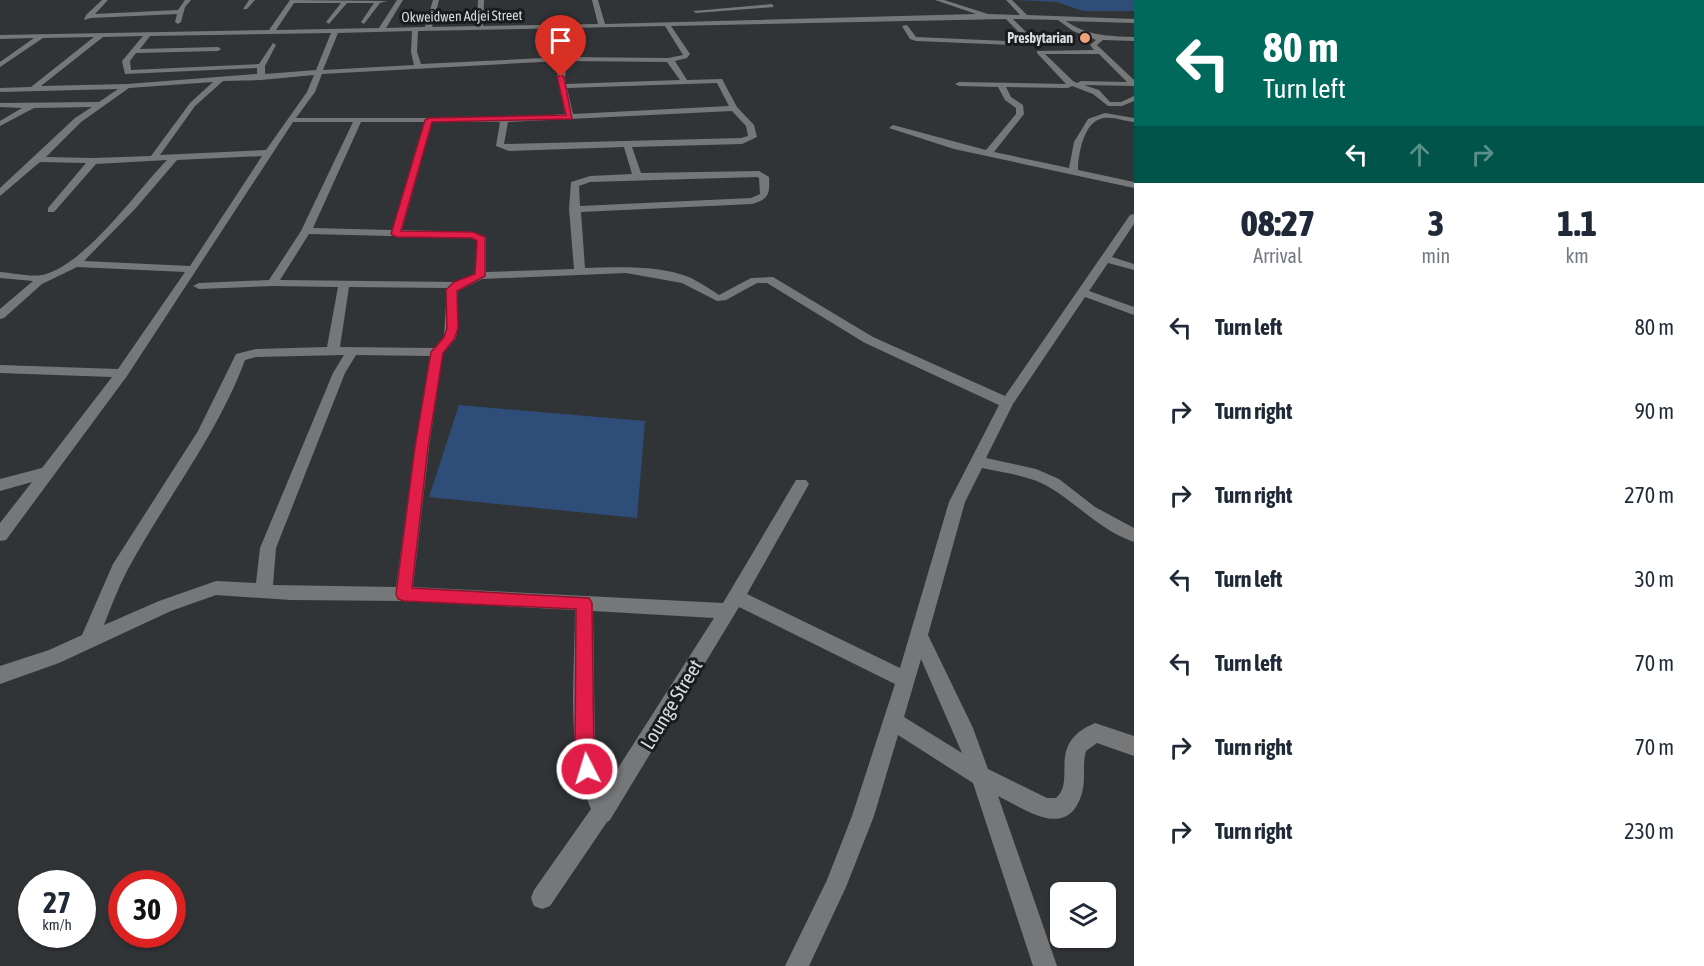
<!DOCTYPE html>
<style>
:root{--surface:#fff;--page:#f6f6f7;--text:#1f2937;--muted:#747a83}
body{margin:0;font-family:"Asap Condensed",sans-serif;background:var(--page);color:var(--text);height:100vh;display:flex;flex-direction:column;font-size:22px;white-space:nowrap}
*{box-sizing:border-box;margin:0}
p{font-size:20px;color:var(--muted)}
.icon{flex:none;width:33px;height:33px;fill:none;stroke:currentColor;stroke-width:2;stroke-linecap:round;stroke-linejoin:round}
.map{position:relative;flex:1;overflow:hidden}
.sheet{display:flex;flex-direction:column;background:var(--surface);width:570px}
.sheet>*{flex:none}
.guide{background:#00695c;color:#fff;overflow:hidden}
.controls{position:absolute;left:1050px;top:882px;display:grid;gap:12px}
.controls a{display:grid;place-items:center;width:66px;height:66px;border-radius:9px;background:var(--surface);box-shadow:0 2px 4px #0004;font-size:30px}
.speed{position:absolute;left:18px;top:870px;display:flex;gap:12px;font-size:30px;font-weight:700;text-align:center}
.speed>*{display:grid;place-content:center;width:78px;height:78px;border-radius:50%;background:var(--surface);box-shadow:0 2px 4px #0004;line-height:1}
.speed small{font-size:15px;font-weight:400}
.speed .limit{border:9px solid #d22;background:#fff;color:#111}
.pin{position:absolute;display:grid;place-items:center;width:51px;height:51px;color:#fff;margin:-62px -26px;border-radius:50% 50% 50% 0;rotate:-45deg;box-shadow:0 0 6px #0007}
.pin .icon{rotate:45deg}
.me{position:absolute;width:66px;margin:-33px;rotate:355deg;stroke-linejoin:round;filter:drop-shadow(0 0 4px #0008)}
.turn{display:flex;align-items:center;gap:21px;height:126px;padding:0 30px;font-size:27px}
.turn .icon{width:78px;height:78px;stroke-width:2.5}
.turn b{display:block;font-size:42px;line-height:51px}
.lanes{display:flex;align-items:center;height:57px;padding:0 30px;background:#0003;justify-content:center;gap:30px;direction:ltr}
.lanes .off{opacity:.35}
.eta{display:flex;justify-content:space-evenly;align-items:center;height:102px;text-align:center}
.eta b{font-size:36px;font-weight:800;line-height:42px}
ul{padding:0;list-style:none}
li{display:flex;align-items:center;gap:18px;height:84px;padding:0 30px}
li div{flex:1}
li b{display:block;font-size:22px}
li em{font-style:normal}
main{display:flex;flex:1;min-height:0}
.map>svg:first-child{display:block}
.green{fill:#2e4e79}
.lines{fill:none;stroke-linecap:round;stroke-linejoin:round}
.minor{fill:#767779;fill-rule:evenodd}
.route{fill:#e11d48;stroke:#92132f;stroke-width:1.5}
.poi-dot{fill:#f1a27b;stroke:#1a1b1d;stroke-width:2}
.labels{text-anchor:middle;dominant-baseline:central;stroke-width:6;stroke-linejoin:round;paint-order:stroke}
.far-street-label{font-size:14px;fill:#d9dbdd;stroke:#1a1b1d}
.far-poi-label{font-size:14px;font-weight:bold;fill:#d9dbdd;stroke:#1a1b1d;text-anchor:end}
.near-street-label{font-size:20px;fill:#d9dbdd;stroke:#1a1b1d}
</style>
<main>
<div class="map">
<svg width="1134" height="966" viewBox="0 0 1134 966">
<rect width="100%" height="100%" fill="#313437"/>
<path class="green" d="M1015,0H1134V11H1083L1057,2Z
M459,405L645,421L637,518L429,497Z"/>
<g class="lines">
<path class="minor" d="M102,0H108L95,14L178,10L185,0H191L185,7L181,22L178,24L175,22L177,14L91,18L84,20L86,15Z
M249,0H255L247,9H243Z
M290,0L387,1L380,3L364,24L361,22L374,3H347L329,24L326,22L341,3H294L276,30L379,28L397,0H403L386,28L425,27L433,0H439L432,27L477,26L478,0H484L483,26L598,24L592,0H598L605,24L976,14L935,0H944L988,14L1020,15L1006,0H1012L1027,15L1134,19V23L1066,21C1088,36 1108,36 1134,37V41L1103,40L1097,45L1134,80V86L1084,85L1099,90L1110,102H1121L1134,96V101L1122,106H1108L1093,94L1072,86L1068,88L1006,87L1011,97L1023,105L1024,114L994,152L1069,168L1074,142L1088,119L1105,113L1134,118V122C1124,121 1110,115 1100,119C1084,124 1079,152 1078,166V170L1134,182V188L954,149L889,128L893,125L986,150L1016,114V108L1005,100L998,87L959,86L955,84L959,82L1066,84L1037,53V51L1094,50L1090,45L1096,40L1073,31L1058,20L1013,19L1036,42L1041,43L1039,46L916,41L910,39L902,26L907,25L916,37L1028,42L1006,19L671,26L690,54L687,58L675,61L687,80L722,79L737,107L754,125L757,137L742,144L632,147L641,173L759,171L769,177C770,194 769,199 752,204L581,212L585,268C618,267 661,265 691,278C701,283 710,289 719,295L751,278L773,277L873,337L1005,396L1130,215L1134,214V224L1112,257L1134,264V270L1108,263L1089,291L1134,307V315L1085,297L1013,404L986,458L1036,469L1059,479L1095,507L1134,528V542C1101,531 1078,504 1049,487C1029,475 1003,473 982,468L965,502L928,635L973,728L988,769L1047,798H1056C1077,780 1045,744 1095,723L1134,736V756L1097,743L1086,751C1082,764 1086,779 1082,793C1068,841 1027,810 998,796L1057,966H1033L973,783L898,735L874,816L846,887L809,966H785L827,880L852,816L895,684L739,607L610,820L607,822L550,906L542,909L534,906L531,898L534,890L591,809C565,749 575,675 575,610L404,601L291,600L216,595L171,611L59,663L0,684V666L49,650L82,635L113,564L198,431L236,354L256,349L327,347L338,287L272,286L199,289L193,286L199,283L269,280L301,231L353,122H293L127,376L6,540L0,541V523L32,482L0,491V479L42,468L112,377L0,373V365L118,369L185,272L77,267L42,284L4,318L0,319V309L33,281L0,278V272C13,273 34,278 46,274C88,261 136,192 167,160L96,164L54,212H48V208L86,163L40,162L0,196V188L75,118L92,107L34,108L0,126V121L22,108L0,107V103L99,102L118,89L0,92V88L31,87L94,37L43,38L0,67V62L34,38L0,39V35L269,30ZM665,26L683,55L668,58L564,57L421,64L417,52L418,31ZM412,31L411,52L414,65L323,70L338,33ZM331,33L316,70L265,74V66L276,45L273,43L259,64L131,70L130,61L136,53L218,51L221,49L218,47L140,49L150,36ZM143,36L122,61L125,74L257,68V74L127,84L41,86L103,37ZM1045,54H1099L1127,82L1081,81L1077,83L1073,81ZM560,61L557,77L565,114L505,118H296L315,92L322,74ZM567,61L667,62L680,80L566,84L565,77ZM314,75L307,92L266,150L160,155L195,106L223,81L261,80ZM213,82L190,103L151,156L93,158L46,157L81,122L129,88ZM717,83L729,106L573,114L567,88ZM732,111L746,126L748,136L741,138L504,144L508,122ZM361,122H424L392,230L313,228ZM432,122H500L496,146L509,151L624,147L632,174L590,176L571,182L569,209L574,269L486,272V237L473,232L402,230ZM262,156L190,266L84,261L135,209L177,160ZM757,177L759,178L760,194L751,198L580,206L579,186L590,182ZM309,234L471,238L477,240L475,274L456,282L280,280ZM626,273L682,283L717,301L726,300L757,283H767L865,343L999,405L949,502L900,668L747,594L809,484L806,480H796L723,603L413,587L429,447L443,353L456,338L458,328V291L482,279ZM349,287L447,288L444,337L434,348L340,347ZM344,355L333,373L260,548L256,583L216,581L159,601L104,625C111,607 118,588 127,571C165,500 217,436 245,360L256,357ZM356,355L430,356L415,447L396,587L273,585L276,548L345,373ZM593,611L714,618L604,790L595,755ZM921,659L962,753L904,717Z
M772,4L774,7L696,13L693,11Z"/>
</g>
<path class="route" d="M561,75L564,77L572,119L432,122L401,231L473,232L485,237V276L457,291L458,328L455,338L443,353L428,447L412,588L589,598L592,603L594,755L596,769L593,776L587,778L580,776L575,755L576,609L404,601L398,599L396,594L415,447L431,352L444,337L447,328L446,290L454,282L475,274L477,241L472,238L396,237L391,234L425,120L429,118L566,115L557,77Z"/>
<circle class="poi-dot" cx="1085" cy="38" r="6"/>
<g class="labels">
<g class="far-street-label">
<text transform="translate(462 16) rotate(-1)">Okweidwen Adjei Street</text>
</g>
<g class="far-poi-label">
<text x="1073" y="38">Presbytarian</text>
</g>
<g class="near-street-label">
<text transform="translate(671 704) rotate(-59)">Lounge Street</text>
</g>
</g>
</svg>
<div class="controls">
<a><svg class="icon" aria-label="layers" viewBox="0 0 24 24"><path d="M12 4l9 5-9 5-9-5zM3 14l9 5 9-5"/></svg></a>
</div>
<div class="speed"><div>27<small>km/h</small></div><div class="limit">30</div></div>
<div class="pin" style="left:561px;top:77px;background:#d93025"><svg class="icon" aria-label="arrive" viewBox="0 0 24 24"><path d="M6 21V4h12l-3 4 3 4H6"/></svg></div>
<svg class="me" style="left:587px;top:769px" viewBox="-20 -20 40 40"><circle r="17" fill="#e11d48" stroke="#fff" stroke-width="3"/><path d="M0-11L8 9 0 5-8 9z" fill="#fff"/></svg>
</div>
<section class="sheet">
<div class="guide">
<div class="turn"><svg class="icon" aria-label="left" viewBox="0 0 24 24"><path d="M17 20v-9H6M10 6l-5 5 5 5"/></svg><div><b>80 m</b>Turn left</div></div>
<div class="lanes"><svg class="icon" aria-label="left" viewBox="0 0 24 24"><path d="M17 20v-9H6M10 6l-5 5 5 5"/></svg><svg class="icon off" aria-label="ahead" viewBox="0 0 24 24"><path d="M12 20V5M6 11l6-6 6 6"/></svg><svg class="icon off" aria-label="right" viewBox="0 0 24 24"><path d="M7 20v-9h11M14 6l5 5-5 5"/></svg></div>
</div>
<div class="eta">
<div><b>08:27</b><p>Arrival</p></div>
<div><b>3</b><p>min</p></div>
<div><b>1.1</b><p>km</p></div>
</div>
<ul>
<li><svg class="icon" aria-label="left" viewBox="0 0 24 24"><path d="M17 20v-9H6M10 6l-5 5 5 5"/></svg><div><b>Turn left</b></div><em>80 m</em></li>
<li><svg class="icon" aria-label="right" viewBox="0 0 24 24"><path d="M7 20v-9h11M14 6l5 5-5 5"/></svg><div><b>Turn right</b></div><em>90 m</em></li>
<li><svg class="icon" aria-label="right" viewBox="0 0 24 24"><path d="M7 20v-9h11M14 6l5 5-5 5"/></svg><div><b>Turn right</b></div><em>270 m</em></li>
<li><svg class="icon" aria-label="left" viewBox="0 0 24 24"><path d="M17 20v-9H6M10 6l-5 5 5 5"/></svg><div><b>Turn left</b></div><em>30 m</em></li>
<li><svg class="icon" aria-label="left" viewBox="0 0 24 24"><path d="M17 20v-9H6M10 6l-5 5 5 5"/></svg><div><b>Turn left</b></div><em>70 m</em></li>
<li><svg class="icon" aria-label="right" viewBox="0 0 24 24"><path d="M7 20v-9h11M14 6l5 5-5 5"/></svg><div><b>Turn right</b></div><em>70 m</em></li>
<li><svg class="icon" aria-label="right" viewBox="0 0 24 24"><path d="M7 20v-9h11M14 6l5 5-5 5"/></svg><div><b>Turn right</b></div><em>230 m</em></li>
</ul>
</section>
</main>
